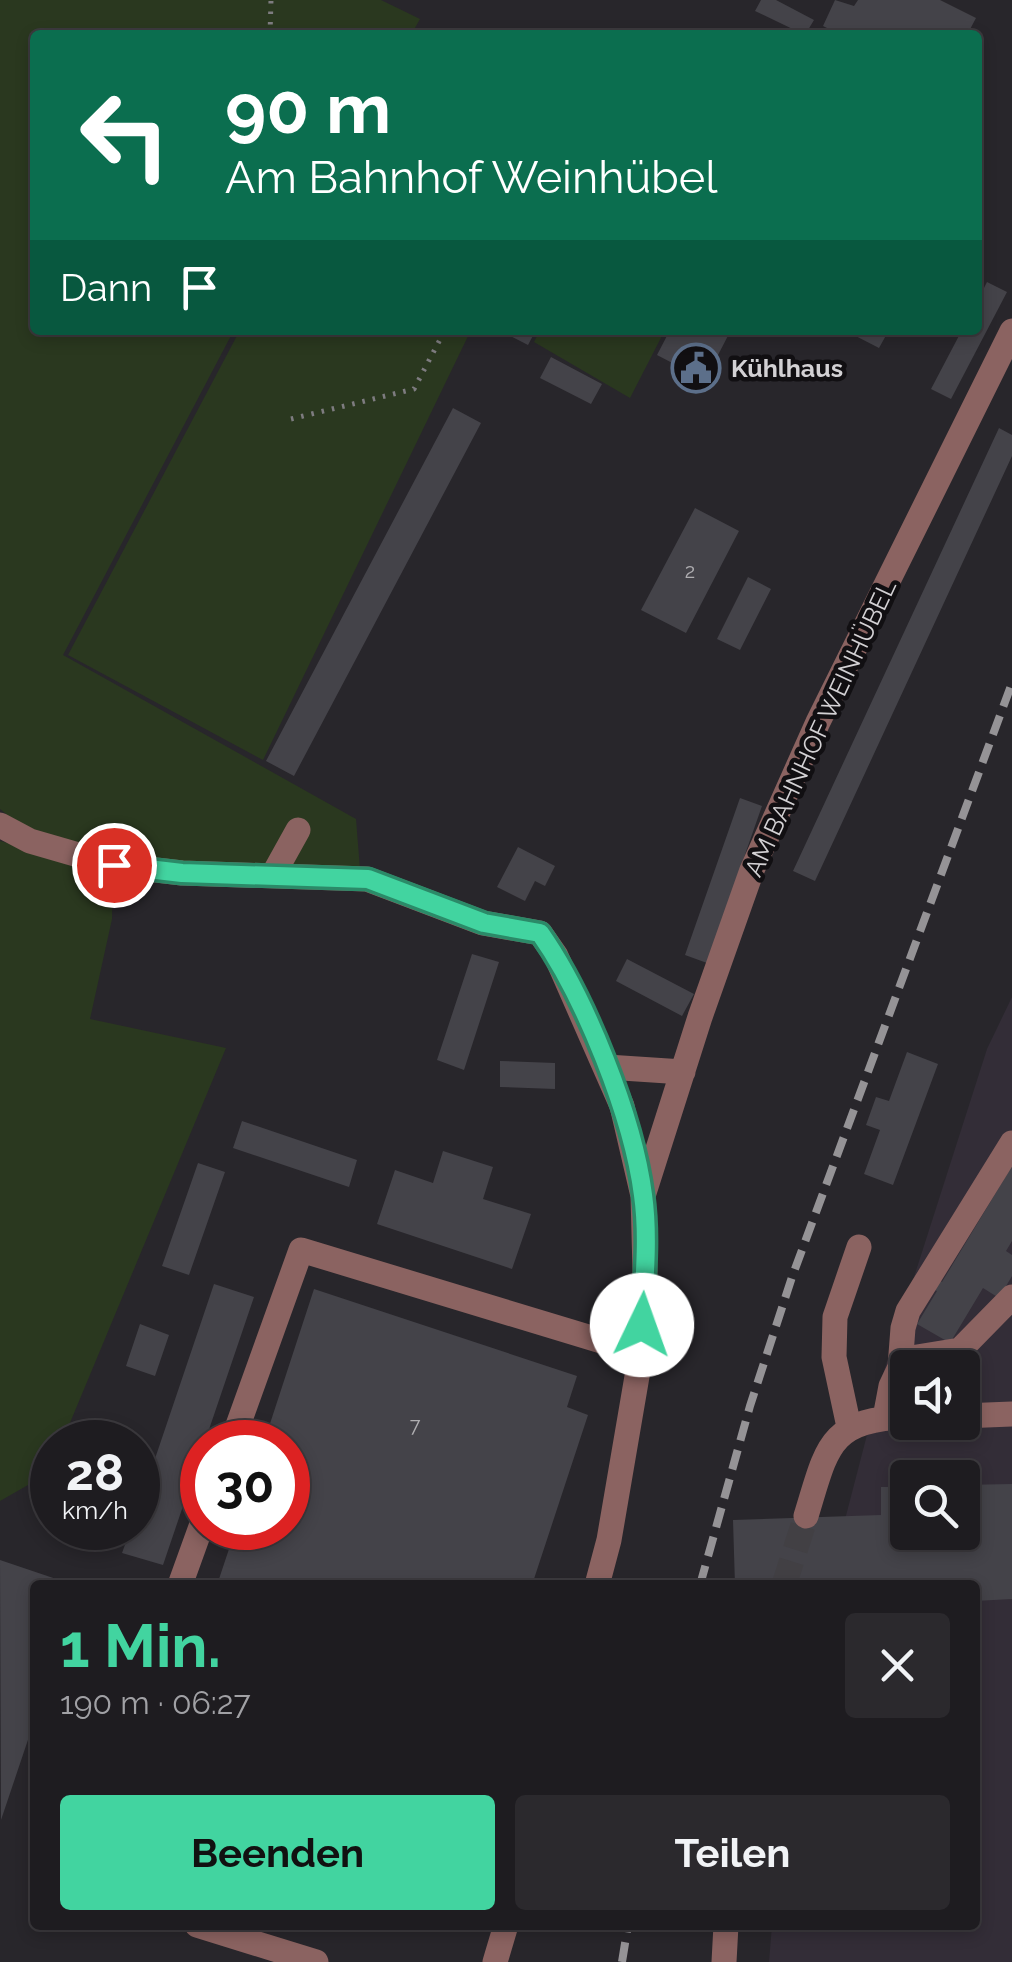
<!DOCTYPE html>
<html lang="de">
<meta charset="utf-8">
<style>
:root{--surface:#1e1c20;--page:#2b292d;--text:#f1f3f6;--muted:#a1a1a5;--line:#3c3a3e;--accent:#42d4a0}
body{margin:0;font-family:Raleway,sans-serif;background:var(--page);color:var(--text);height:100vh;display:flex;flex-direction:column;font-size:38px;white-space:nowrap}
*{box-sizing:border-box;margin:0}
p{font-size:32px;color:var(--muted)}
.icon{flex:none;width:55px;height:55px;fill:none;stroke:currentColor;stroke-width:2;stroke-linecap:round;stroke-linejoin:round}
.map{position:relative;flex:1;overflow:hidden}
.drawer{position:absolute;left:30px;top:1580px;width:950px;height:350px;display:flex;flex-direction:column;background:var(--surface);border-radius:10px;box-shadow:0 5px 15px #0003,0 0 0 2px var(--line)}
.drawer>*{flex:none}
.top-card{position:absolute;left:30px;top:30px;width:952px;height:305px;border-radius:10px;box-shadow:0 5px 15px #0003,0 0 0 2px var(--line);background:#0b6e4f;color:#fff;overflow:hidden}
.controls{position:absolute;left:890px;top:1350px;display:grid;gap:20px}
.controls a{display:grid;place-items:center;width:90px;height:90px;border-radius:10px;background:var(--surface);box-shadow:0 5px 15px #0003,0 0 0 2px var(--line);font-size:50px}
.speed{position:absolute;left:30px;top:1420px;display:flex;gap:20px;font-size:50px;font-weight:700;text-align:center}
.speed>*{display:grid;place-content:center;width:130px;height:130px;border-radius:50%;background:var(--surface);box-shadow:0 5px 15px #0003,0 0 0 2px var(--line);line-height:1}
.speed small{font-size:25px;font-weight:400}
.speed .limit{border:15px solid #d22;background:#fff;color:#111}
.pin{position:absolute;display:grid;place-items:center;width:85px;height:85px;color:#fff;margin:-42px;border:5px solid #fff;border-radius:50%;box-shadow:0 2px 10px #0007}
.me{position:absolute;width:110px;margin:-55px;rotate:3deg;stroke-linejoin:round;filter:drop-shadow(0 0 8px #0008)}
.turn{display:flex;align-items:center;gap:35px;height:210px;padding:0 30px;font-size:45px}
.turn .icon{width:130px;height:130px;stroke-width:2.5}
.turn b{display:block;font-size:70px;line-height:85px}
.then{display:flex;align-items:center;height:95px;padding:0 30px;background:#0003;gap:20px;font-size:38px}
.round{display:grid;place-items:center;flex:none;width:105px;height:105px;border-radius:10px;background:var(--page)}
.head{display:flex;align-items:center;justify-content:space-between;height:170px;padding:0 30px}
h1{font-size:60px;font-weight:700;line-height:75px;color:var(--accent)}
.action{display:flex;gap:20px;margin-top:auto;padding:20px 30px}
.action a{flex:1;height:115px;border-radius:10px;background:var(--accent);color:#111;font-size:40px;font-weight:700;line-height:115px;text-align:center}
.action a+a{background:var(--page);color:var(--text)}
.map>svg:first-child{display:block}
.built{fill:#332d37;fill-rule:evenodd}
.green{fill:#2a381f}
.building{fill:#444349}
.lines{fill:none;stroke-linecap:round;stroke-linejoin:round}
.minor-tunnel{stroke:#424044;stroke-width:25;stroke-dasharray:25 12;stroke-linecap:butt}
.path{stroke:#7e7c80;stroke-width:5;stroke-dasharray:2.5 8;stroke-linecap:butt}
.minor{stroke:#8b6361;stroke-width:25}
.rail{stroke:#959396;stroke-width:8;stroke-dasharray:20 10;stroke-linecap:butt}
.route-casing{stroke:#2b8a68;stroke-width:25}
.route{stroke:#42d4a0;stroke-width:18}
.labels{text-anchor:middle;dominant-baseline:central;stroke-width:9;stroke-linejoin:round;paint-order:stroke}
.number-label{font-size:20px;fill:#afaeb1}
.poi-label{font-size:25px;font-weight:bold;fill:#d3d1d4;stroke:#110f12;text-anchor:start}
.street-label{font-size:25px;fill:#d3d1d4;stroke:#110f12}
</style>
<div class="map">
<svg width="1012" height="1962" viewBox="0 0 1012 1962">
<rect width="100%" height="100%" fill="#28262b"/>
<path class="built" d="M1012,997V1962H769L772,1925H975V1585H828L882,1377L987,1049ZM908,1368H962V1422H908ZM908,1478H962V1532H908Z"/>
<path class="green" d="M0,0H381L420,19L411,35H35V330H234L63,655L356,819L360,869L113,858L33,836L0,809Z
M240,330H471L263,760L68,655Z
M540,330H665L630,398L534,342Z
M0,841L113,870L112,919L90,1019L226,1048L62,1442H52V1464L49,1473L0,1501Z"/>
<path class="building" d="M761,0H776L814,20L805,35L755,11Z
M835,0L854,6L858,0H940L976,18L967,35H841L823,26Z
M987,282L1007,292L951,399L931,389L962,330H978V300Z
M499,330H536L528,345Z
M670,330H731L705,380L657,355Z
M844,330H889L879,348Z
M551,357L602,384L591,404L540,378Z
M453,408L481,423L294,776L266,761Z
M999,428L1012,435V456L815,881L793,871Z
M695,508L739,531L686,633L641,610Z
M748,577L771,589L740,650L717,639Z
M740,798L762,806L707,963L685,955Z
M518,847L555,866L545,886L535,881L525,901L497,887Z
M472,954L499,962L464,1070L437,1060Z
M627,959L694,994L682,1016L616,981Z
M907,1052L938,1064L893,1185L864,1174L880,1130L866,1125L876,1097L889,1101Z
M500,1061L555,1063V1089L500,1087Z
M242,1121L357,1160L349,1187L233,1148Z
M443,1151L493,1167L483,1199L531,1214L512,1269L377,1224L395,1170L433,1183Z
M198,1163L225,1172L189,1275L162,1266Z
M1012,1166V1241L1006,1251L1012,1255V1276L999,1298L983,1288L950,1343L917,1324L937,1291L930,1288L936,1278L942,1282Z
M214,1284L254,1297L163,1565L122,1553L131,1528H138V1509Z
M314,1289L577,1376L567,1407L588,1415L532,1585H217L236,1528H288V1442H264Z
M140,1324L169,1335L155,1376L126,1366Z
M1012,1484V1599L975,1601V1585H905V1580L735,1585L733,1520L881,1515V1487H908V1532H962V1485Z
M0,1560L71,1584L35,1585V1719L1,1820Z"/>
<g class="lines">
<path class="minor-tunnel" d="M784,1585L806,1516"/>
<path class="path" d="M270,35L271,0
M291,419L414,389L445,330"/>
<path class="minor" d="M0,825L30,841L113,865L182,873L367,879L483,923L540,933L556,956L622,1106L643,1196
M273,875L298,830
M607,1067L683,1072
M900,1367L917,1357L960,1350L1012,1297
M962,1416L1012,1414
M885,1418L891,1386L900,1367L903,1328L908,1311L1012,1143
M849,1427L834,1357L835,1317L859,1247
M232,1442L301,1250L641,1353
M806,1516C827,1448 828,1419 908,1417
M180,1585L202,1524
M597,1585L609,1540L641,1353L645,1271L643,1196L700,1017L752,870L818,722L1012,331
M197,1925L316,1962
M495,1962L506,1925
M724,1962L726,1925"/>
<path class="rail" d="M700,1585L750,1406L792,1277L1012,683
M622,1962L628,1925"/>
</g>
<g class="lines">
<g class="route-casing">
<path id="route" d="M114,865L182,873L368,879L484,923L540,933C585,997 633,1117 643,1195C649,1237 644,1283 642,1325"/>
</g>
<use href="#route" class="route"/>
</g>
<defs>
<g id="civic-ring" transform="scale(2.5)"><circle r="9.5" fill="#110f12" stroke="#5c6f8a" stroke-width="1.5"/><path d="M-.6-6.5H3V-4.5H.6V-3L4-1V1h2V6H-6V1h2V-1L-.6-3ZM-1.2 2.5V6h2.4V2.5Z" fill="#5c6f8a"/></g>
</defs>
<g fill-rule="evenodd">
<use href="#civic-ring" x="696" y="368"/>
</g>
<g class="labels">
<g class="number-label">
<text x="690" y="571">2</text>
<text x="415" y="1425">7</text>
</g>
<g class="poi-label">
<text x="731" y="368">Kühlhaus</text>
</g>
<g class="street-label">
<text transform="translate(820 728) rotate(-65)">AM BAHNHOF WEINHÜBEL</text>
</g>
</g>
</svg>
<div class="controls">
<a><svg class="icon" aria-label="sound" viewBox="0 0 24 24"><path d="M4 9h4l5-4v14l-5-4H4zM17 9q2 3 0 6"/></svg></a>
<a><svg class="icon" aria-label="search" viewBox="0 0 24 24"><circle cx="10" cy="10" r="6"/><path d="M15 15l6 6"/></svg></a>
</div>
<div class="speed"><div>28<small>km/h</small></div><div class="limit">30</div></div>
<div class="pin" style="left:114px;top:865px;background:#d93025"><svg class="icon" aria-label="arrive" viewBox="0 0 24 24"><path d="M6 21V4h12l-3 4 3 4H6"/></svg></div>
<svg class="me" style="left:642px;top:1325px" viewBox="-20 -20 40 40"><circle r="19" fill="#fff"/><path d="M0-13L10 11 0 6-10 11z" fill="#42d4a0"/></svg>
<div class="top-card">
<div class="turn"><svg class="icon" aria-label="left" viewBox="0 0 24 24"><path d="M17 20v-9H6M10 6l-5 5 5 5"/></svg><div><b>90 m</b>Am Bahnhof Weinhübel</div></div>
<div class="then">Dann<svg class="icon" aria-label="arrive" viewBox="0 0 24 24"><path d="M6 21V4h12l-3 4 3 4H6"/></svg></div>
</div>
<section class="drawer">
<div class="head"><div><h1>1 Min.</h1><p>190 m · 06:27</p></div><a class="round"><svg class="icon" aria-label="close" viewBox="0 0 24 24"><path d="M6 6l12 12M18 6L6 18"/></svg></a></div>
<div class="action"><a>Beenden</a><a>Teilen</a></div>
</section>
</div>
